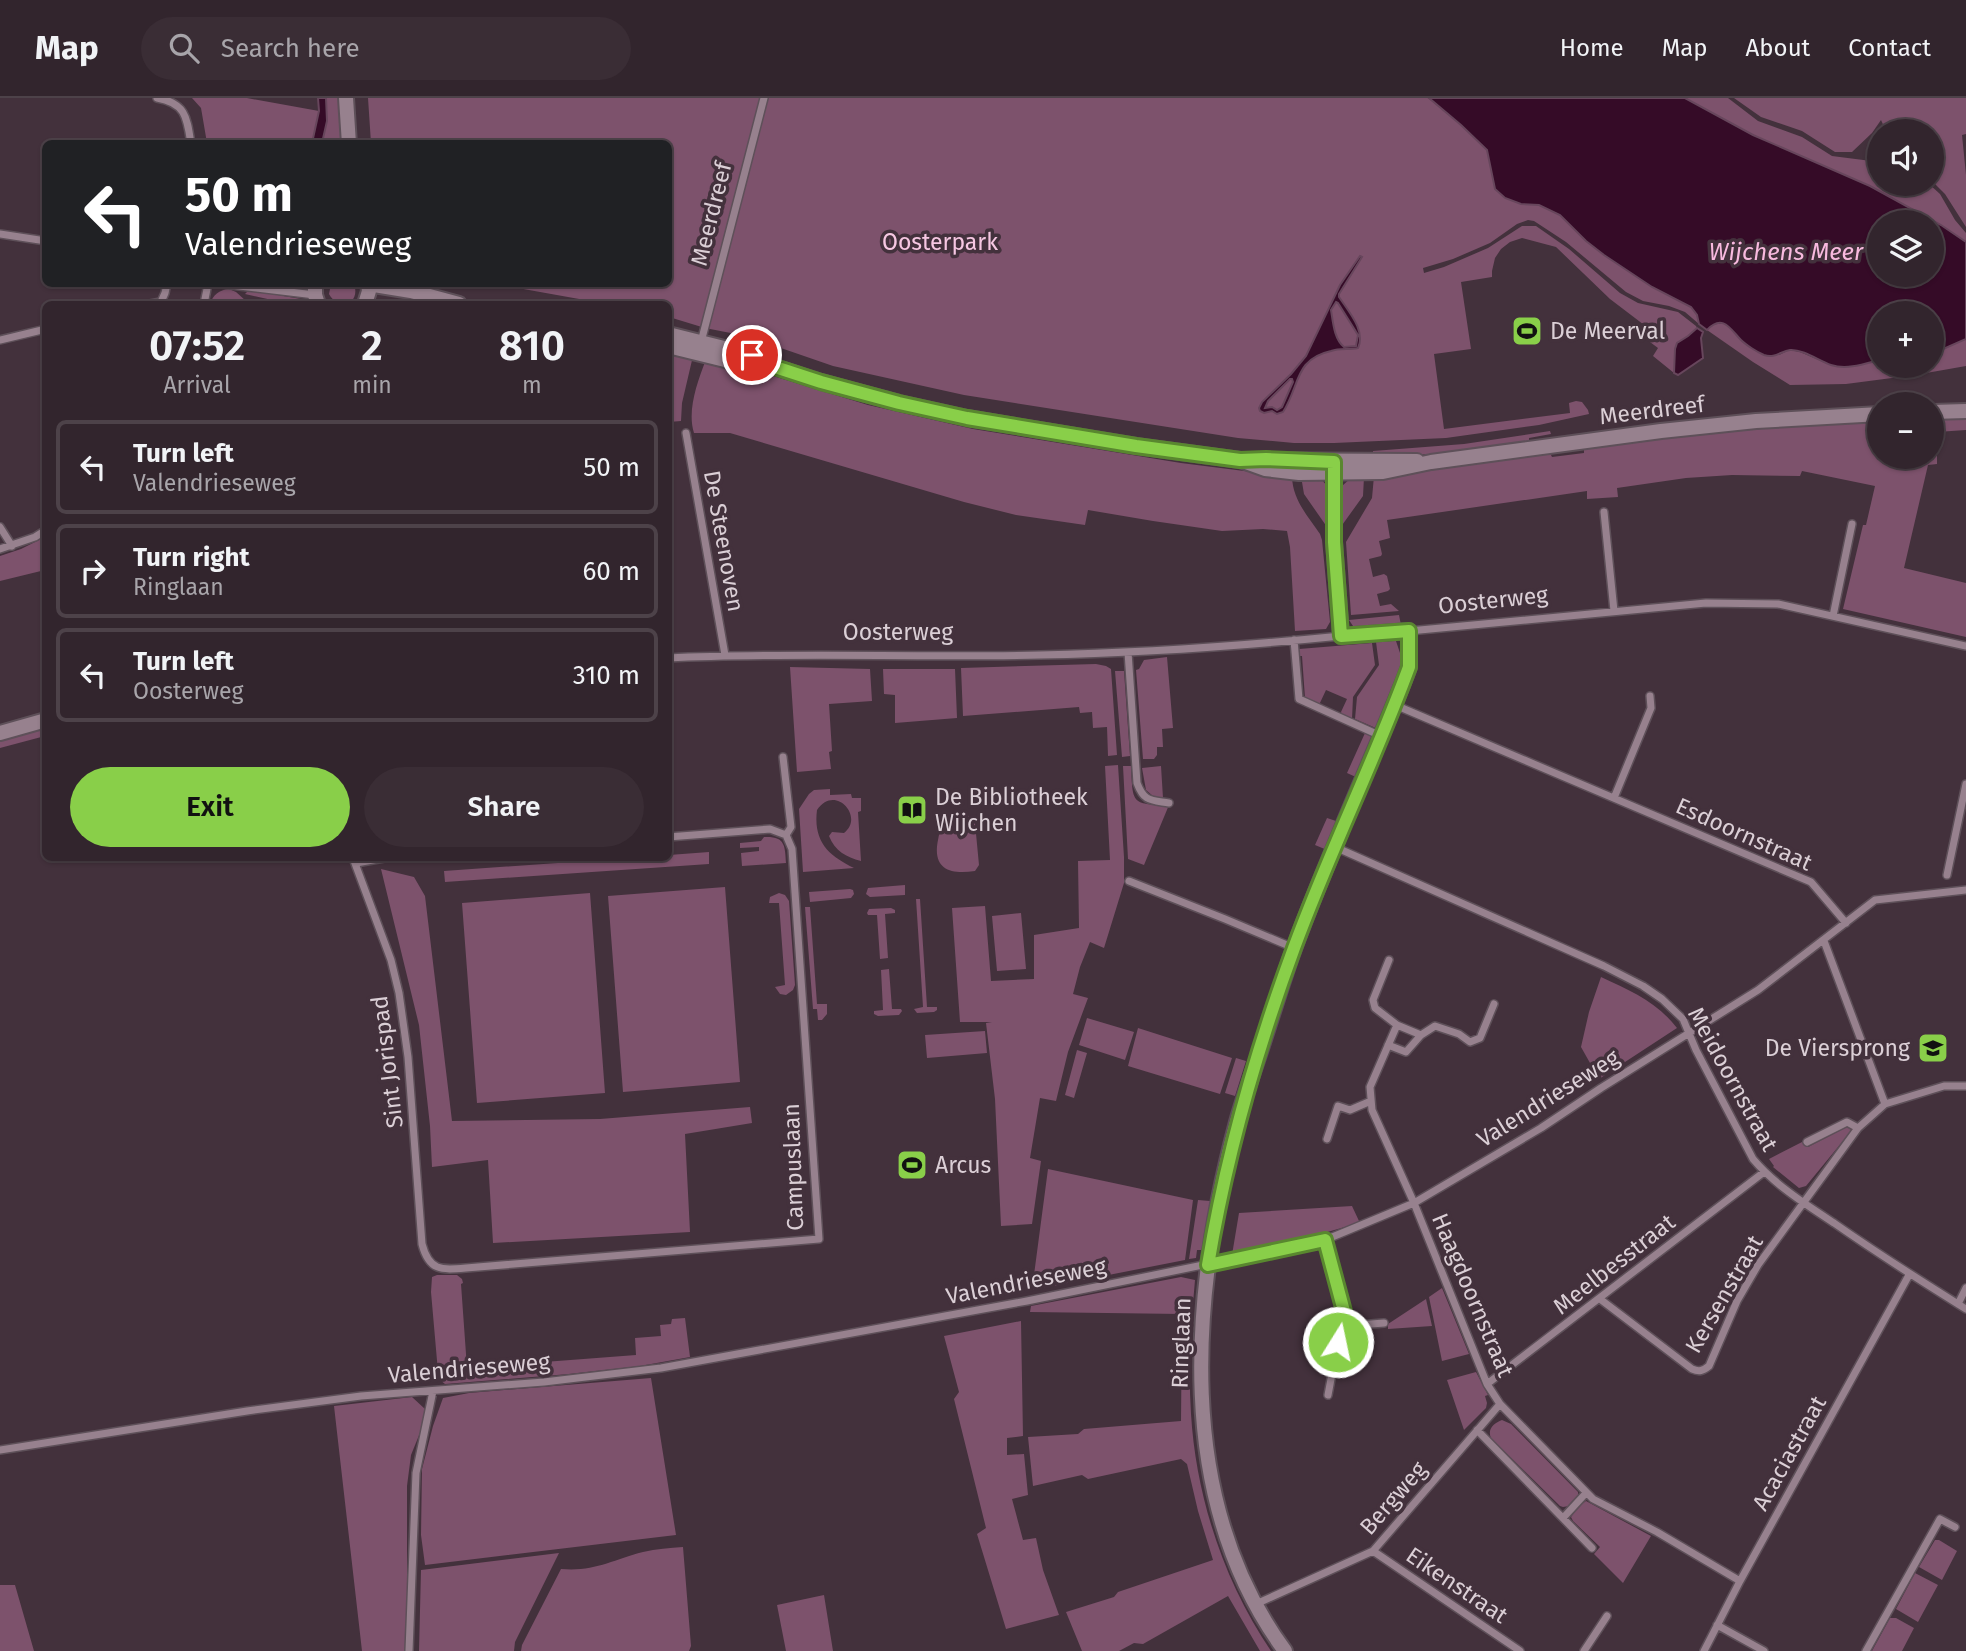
<!DOCTYPE html>
<meta charset="utf-8">
<style>
:root{--surface:#32252d;--page:#3a2d35;--text:#f1f3f6;--muted:#a8a5aa;--line:#4d4249;--accent:#89cf49}
body{margin:0;font-family:"Fira Sans",sans-serif;background:var(--page);color:var(--text);height:100vh;display:flex;flex-direction:column;font-size:26px;white-space:nowrap}
*{box-sizing:border-box;margin:0}
p{font-size:23px;color:var(--muted)}
.icon{flex:none;width:38px;height:38px;fill:none;stroke:currentColor;stroke-width:2;stroke-linecap:round;stroke-linejoin:round}
.map{position:relative;flex:1;overflow:hidden}
.drawer{position:absolute;left:42px;top:203px;width:630px;height:560px;display:flex;flex-direction:column;background:var(--surface);border-radius:10px;box-shadow:0 2px 5px #0004,0 0 0 2px var(--line)}
.drawer>*{flex:none}
.banner{position:absolute;left:42px;top:42px;width:630px;height:147px;border-radius:10px;box-shadow:0 2px 5px #0004,0 0 0 2px var(--line);background:#202124;color:#fff;overflow:hidden}
.fabs{position:absolute;left:1867px;top:21px;display:grid;gap:14px}
.fabs a{display:grid;place-items:center;width:77px;height:77px;border-radius:50%;background:var(--surface);box-shadow:0 2px 5px #0004,0 0 0 2px var(--line);font-size:35px}
.pin{position:absolute;display:grid;place-items:center;width:60px;height:60px;color:#fff;margin:-30px;border:4px solid #fff;border-radius:50%;box-shadow:0 2px 7px #0007}
.me{position:absolute;width:77px;margin:-38px;rotate:10deg;stroke-linejoin:round;filter:drop-shadow(0 0 5px #0008)}
.turn{display:flex;align-items:center;gap:24px;height:147px;padding:0 28px;font-size:32px}
.turn .icon{width:91px;height:91px;stroke-width:2.5}
.turn b{display:block;font-size:49px;line-height:60px}
.eta{display:flex;justify-content:space-evenly;align-items:center;height:119px;text-align:center}
.eta b{font-size:42px;font-weight:600;line-height:49px}
.cta{display:flex;gap:14px;margin-top:auto;padding:14px 28px}
.cta a{flex:1;height:80px;border-radius:42px;background:var(--accent);color:#111;font-size:28px;font-weight:600;line-height:80px;text-align:center}
.cta a+a{background:var(--page);color:var(--text)}
ul{padding:0;list-style:none}
li{display:flex;align-items:center;gap:21px;height:94px;margin:0 14px 10px;padding:0 14px;border:4px solid var(--line);border-radius:10px}
li div{flex:1}
li b{display:block;font-size:26px}
li em{font-style:normal}
header{display:flex;align-items:center;gap:42px;box-sizing:border-box;height:98px;padding:0 35px;background:var(--surface);border-bottom:2px solid var(--line)}
header strong{font-size:33px}
nav{display:flex;gap:38px;margin-inline-start:auto;font-size:24px}
.search{width:490px;height:63px;background:var(--page);display:flex;align-items:center;gap:18px;box-sizing:border-box;padding:0 24px;border-radius:38px;color:var(--muted);font-size:26px}
.map>svg:first-child{display:block}
.green{fill:#7d526c}
.water{fill:#350b27;stroke:#67465c;stroke-width:2;fill-rule:evenodd}
.lines{fill:none;stroke-linecap:round;stroke-linejoin:round}
.street-casing{stroke:#5e5059;stroke-width:10}
.secondary-casing{stroke:#5e5059;stroke-width:18}
.street{stroke:#97818e;stroke-width:7}
.secondary{stroke:#97818e;stroke-width:14}
.route-casing{stroke:#59872f;stroke-width:18}
.route{stroke:#89cf49;stroke-width:12}
.labels{text-anchor:middle;dominant-baseline:central;stroke-width:7;stroke-linejoin:round;paint-order:stroke}
.street-label{font-size:23px;fill:#dbcfd6;stroke:#43313c}
.park-label{font-size:23px;fill:#f6c7e2;stroke:#43313c}
.poi-label{font-size:23px;fill:#dbcfd6;stroke:#43313c;text-anchor:start}
.water-label{font-size:24px;font-style:italic;fill:#f8badf;stroke:#43313c}
</style>
<header>
<strong>Map</strong>
<div class="search"><svg class="icon" aria-label="search" viewBox="0 0 24 24"><circle cx="10" cy="10" r="6"/><path d="M15 15l6 6"/></svg>Search here</div>
<nav><a>Home</a><a>Map</a><a>About</a><a>Contact</a></nav>
</header>
<div class="map">
<svg width="1966" height="1553" viewBox="0 0 1966 1553">
<rect width="100%" height="100%" fill="#43313c"/>
<path class="green" d="M192,0H247L319,13L312,45H207L201,10Z
M326,0H338L341,45L322,46L327,23Z
M368,0H1428L1461,27L1487,52L1495,90L1521,106L1539,107L1560,117L1586,143L1604,157L1652,189L1691,209L1697,217L1699,226L1685,214L1669,208L1643,203L1626,194L1566,144L1534,123L1528,122L1517,126L1490,145L1453,161L1423,170L1424,175L1444,169L1488,150L1522,128H1536L1569,151L1620,195L1638,205L1678,214L1696,228L1697,230L1688,238L1677,245L1675,251L1674,275L1653,258L1658,250L1650,244L1656,236L1610,201L1556,149L1522,140L1510,144L1501,151L1495,160L1492,173V179L1461,184L1471,251L1434,256L1444,331L1570,315L1569,305L1576,303L1582,304L1588,312L1589,316L1539,327L1446,340L1334,345H1294L1238,340L964,297L833,268L746,238L705,230L669,219L668,206H607L496,186H668V46L371,45Z
M1685,0H1728L1758,23L1802,39L1832,58L1879,64L1880,86H1929L1940,96L1955,122L1966,135V144C1908,103 1849,80 1785,52C1751,36 1718,19 1685,0Z
M1734,0H1966V36L1962,37L1966,77V129L1945,96L1932,83V33H1886L1881,22L1872,35L1852,54H1835L1802,33L1761,19Z
M331,186H354C361,206 339,214 329,196Z
M229,191L236,194L246,203L262,206H210C213,197 219,192 229,191Z
M254,193L301,201L310,206H290L245,196L247,194Z
M1724,225L1733,230L1741,242L1779,257L1789,252L1800,254L1833,268L1848,269L1879,262L1880,268H1932V256L1966,241V268L1915,277L1846,286L1790,287L1753,264L1707,232L1711,227Z
M669,253L693,258L682,305L681,323L669,324Z
M705,264L750,276L749,280L757,282L758,277L772,280L773,278L868,307L973,331L1181,365L1292,379C1293,402 1307,417 1320,436L1322,442L1330,524L1326,531L1295,533L1290,449L1287,433L1263,431L1222,433L1153,423L1088,412L1085,427L1016,417L964,404L730,335H694C687,313 697,285 705,264Z
M1966,320V332L1937,334V366L1928,367L1904,470L1966,485V539L1843,511L1863,427H1866L1875,388L1802,373L1800,378L1732,377L1686,380L1617,390L1618,399L1587,401V393L1387,422L1390,440L1379,443L1382,456L1381,458L1369,461L1373,479L1384,476L1387,478L1390,491L1388,493L1377,496L1380,508L1391,506L1399,513L1351,517L1346,444L1372,400L1374,378L1550,355L1552,359L1584,355V350C1682,338 1780,327 1879,323L1880,359H1932V321Z
M1550,333L1551,336L1529,340V344L1457,354L1373,360V353L1464,346Z
M1301,378L1320,380L1329,390L1327,429L1304,396Z
M1364,379L1363,398L1340,430L1342,388L1351,380Z
M45,439V472L0,483V458L21,451Z
M1399,517L1401,527L1359,530L1353,528L1349,522Z
M1392,543H1396L1401,558H1405L1404,565L1378,631L1355,621L1357,599L1379,567L1376,544Z
M1372,545L1375,567L1353,599L1352,621L1342,617L1341,614L1347,601L1326,592L1319,607L1305,600L1302,558H1300L1299,551Z
M1167,559L1173,630L1162,631L1163,649H1157V657L1154,661H1143L1136,572L1139,571L1144,562Z
M1096,566L1106,568L1111,571L1117,657L1108,658L1107,629L1093,630L1092,614L1080,615L1079,609L963,618L961,570Z
M790,569L870,571L872,603L829,606L832,653L829,654L831,671L797,674Z
M883,571H955L957,620L895,625V597L884,596Z
M1115,573H1124L1130,658L1122,659Z
M45,629V638L0,650V641Z
M1365,635L1375,639L1358,680L1347,675Z
M1118,667L1124,759V785L1104,850L1090,844L1080,869L1073,896L1088,900L1068,954L1056,1003L1040,1000L1030,1060L1041,1063L1032,1126L1001,1128L995,1001L986,925L992,924H960L952,810L985,808L991,883L1034,881V837L1079,830L1078,763L1110,762L1105,668Z
M1123,668H1131C1133,704 1130,707 1169,707L1144,767L1128,761Z
M1161,668L1163,700L1154,699L1146,692L1142,670Z
M830,691V697L851,696L852,700H861V713L858,714L861,763C846,759 835,753 829,738L832,734L844,735C865,719 835,685 817,712C813,744 829,758 854,770L803,774L799,711L809,696L814,692Z
M965,715L971,720L975,725L979,767L975,773C950,777 932,771 938,742C940,732 942,724 950,717L951,726L964,725Z
M1327,720L1339,724L1327,752L1315,747Z
M764,739C785,738 785,747 786,765L742,768L741,755L759,753V749L740,750V745L761,743Z
M709,754V766L445,784L444,773L629,760H668L669,757Z
M381,771L414,779L425,798L452,1023L600,1021L750,1009L752,1025L685,1036L690,1134L493,1145L488,1062L432,1069L430,1028L419,927Z
M905,787V797L870,799L866,796L868,790Z
M725,789L740,984L623,994L608,798Z
M850,791L853,792L854,796L851,800L810,804L809,794Z
M590,795L605,995L477,1005L462,805Z
M779,795L785,797L789,803L795,887L793,892L786,897L780,896L775,889L785,887L779,805H769L770,799Z
M916,801H920L927,909H937V912L934,914L917,915L914,911L923,909Z
M805,809H810L817,906H827V916L822,922H818L817,911H813Z
M891,810L895,812V815L885,816L888,860L880,861L877,817H868L867,815L869,811Z
M1021,815L1026,871L997,873L992,818Z
M889,871L892,911H901L902,913L899,917L878,918L874,916V913L883,912L881,872Z
M1601,879C1631,893 1657,904 1677,930L1599,981L1581,949L1589,914Z
M1087,920L1134,934L1125,962L1079,947Z
M1138,930L1232,960L1220,996L1128,968Z
M985,933L987,955L927,960L925,937Z
M1077,952L1087,955L1074,1000L1065,997Z
M1236,960L1246,963L1235,998L1225,995Z
M1847,1029L1852,1032L1806,1088L1799,1090L1773,1069L1774,1068L1769,1061L1804,1043L1808,1049Z
M1048,1071L1193,1102L1185,1162L1032,1192Z
M1198,1102L1210,1103L1202,1152H1197L1196,1160L1189,1161Z
M1352,1108L1359,1123L1352,1127L1278,1148L1232,1157L1239,1115Z
M437,1177H457L462,1181L463,1185L461,1186L467,1270L636,1257L635,1240L661,1238L660,1227L671,1226L672,1221L685,1220L690,1259L640,1268L569,1276L445,1286L440,1282L438,1274L431,1194L432,1179Z
M1181,1179L1195,1182C1191,1226 1188,1271 1191,1316C1196,1399 1224,1484 1271,1553H1260L1228,1498L1143,1546L1134,1545L1119,1553H1082L1066,1514L1114,1499L1118,1494L1213,1462L1198,1413L1187,1366L1181,1361L1088,1381L1082,1377L1033,1388L1028,1339L1078,1336L1084,1331L1181,1323L1182,1216L1030,1214L1031,1208Z
M1442,1190L1469,1256L1442,1263L1429,1199Z
M1426,1201L1432,1228L1388,1231V1226Z
M1021,1223L1023,1338L1007,1340V1357L1024,1356L1028,1397L1012,1401L1023,1442L1036,1440L1043,1472L1059,1517L1006,1531L977,1436L986,1430L954,1301L959,1294L944,1238Z
M1476,1274L1488,1297L1485,1298L1487,1305L1486,1310L1464,1332L1447,1282Z
M651,1280L676,1437L425,1467L421,1437L422,1371L433,1328L443,1300L469,1295Z
M412,1299L425,1311L424,1325L411,1357L407,1388V1553H362L334,1308Z
M1502,1322L1511,1326L1578,1394V1398L1569,1408L1563,1409L1560,1408L1491,1340C1487,1331 1494,1325 1502,1322Z
M1586,1403L1651,1438L1623,1485L1594,1456L1600,1449L1573,1423L1571,1419L1579,1408Z
M1935,1442H1939L1957,1453L1942,1482L1919,1469Z
M683,1449L691,1548L689,1553H521L522,1547L561,1471C594,1474 612,1462 643,1454C656,1451 670,1450 683,1449Z
M559,1455L515,1544L514,1553H419L421,1472Z
M1915,1475L1938,1487L1918,1524L1896,1511Z
M0,1487H15L34,1553H0Z
M824,1497L833,1553H786L777,1507Z
M1890,1520H1896L1914,1530L1902,1553H1872Z"/>
<path class="water" d="M318,0H326L327,23L322,45H312L319,13Z
M1429,0H1685L1753,37L1870,88L1941,127L1966,144V241L1932,256V215H1880L1879,262C1864,266 1847,272 1831,267C1819,263 1803,251 1790,252C1781,253 1775,261 1764,257C1757,254 1746,247 1741,242C1731,232 1723,215 1707,232L1699,226L1697,217L1691,209L1652,189L1604,157L1586,143L1560,117L1539,107L1521,106L1505,100L1495,91L1487,52L1461,27ZM1880,124H1932V177H1880Z
M1360,158L1362,159L1339,196V199C1349,214 1366,233 1358,250C1349,252 1340,250 1331,253C1294,261 1300,288 1283,314L1277,316L1272,313L1264,315L1260,313L1259,310L1262,304L1291,276L1306,258L1340,187ZM1336,204L1338,205L1358,237L1356,248L1344,249C1334,241 1333,224 1331,212ZM1290,281H1292L1293,284L1282,309L1277,312L1272,309L1265,310L1268,303Z
M1697,230L1703,234L1701,240L1703,260L1678,277L1674,275L1675,251L1677,245L1688,238Z"/>
<g class="lines">
<g class="street-casing">
<path id="street" d="M157,0C186,5 187,20 191,46
M0,136L46,143
M222,186L315,197
M150,206L161,204L165,195L167,186
M204,206L208,186
M0,242L46,231
M701,244L764,0
M686,335L725,557
M1604,414L1614,513
M0,429L12,448
M0,451L35,439L46,432
M1833,518L1852,426
M1409,533L1706,505L1778,506L1966,548
M1294,542L1299,601L1381,638
M1128,554L1137,685C1144,704 1151,702 1169,705
M668,560C792,554 916,560 1040,557C1140,555 1241,548 1341,538
M1395,607L1811,784L1846,825
M783,659L791,729L786,737
M1614,700L1651,610L1650,598
M1335,749L1604,868L1643,888L1662,901L1683,921L1696,952L1753,1061C1775,1087 1805,1106 1834,1125C1877,1155 1921,1183 1966,1211
M353,760L391,862L399,895L408,959L422,1146C429,1173 441,1172 466,1170L819,1141L792,751L786,737L770,731L668,739
M356,765L384,760
M1947,777L1966,686
M1129,783L1225,821L1294,850
M1824,843L1885,1006
M1389,862L1373,902L1375,910L1397,927
M1421,937L1397,927L1370,989L1372,1012L1414,1105L1487,1286L1500,1306L1593,1401L1657,1434L1740,1483
M1388,947L1406,954L1421,937L1435,928L1459,936L1470,944L1480,940L1494,906
M1327,1041L1338,1008L1350,1012L1371,1003
M1807,1044L1847,1024L1858,1030
M1325,1142L1345,1217L1346,1228L1338,1244L1328,1297
M1600,1201L1692,1271C1699,1274 1703,1273 1709,1268L1737,1203L1758,1167L1858,1030L1885,1006L1944,988H1966
M1958,1206L1966,1190
M1346,1228L1384,1225
M1487,1286L1764,1074
M1477,1332L1592,1450
M0,1352L247,1313L361,1298L544,1284L661,1270L1027,1203L1325,1142L1414,1105L1541,1030L1601,990L1758,892L1875,802L1966,792
M1563,1420L1586,1395
M1373,1453L1520,1553
M1256,1506L1373,1453L1500,1306
M1717,1527L1764,1553
M409,1553L416,1375L433,1293
M1584,1553L1607,1518
M1704,1553L1740,1483L1909,1177
M1866,1553L1940,1421L1955,1429"/>
</g>
<g class="secondary-casing">
<path id="secondary" d="M346,0L349,46
M315,186V197L318,206
M368,186L411,193L459,206
M365,206L369,193L368,186
M668,236L752,257L775,269L821,284L899,305L967,320L1136,348L1240,362L1265,371L1299,375L1383,374L1431,364L1661,333L1756,323L1880,316
M668,248L733,264L766,268
M1932,314L1966,313
M1248,362L1417,363
M0,635L46,622
M1285,1553C1173,1401 1191,1196 1237,1024C1245,995 1256,967 1265,938C1275,908 1284,878 1295,848C1320,780 1349,714 1377,647C1388,621 1399,596 1409,569V533L1341,538L1334,444V364"/>
</g>
<use href="#street" class="street"/>
<use href="#secondary" class="secondary"/>
</g>
<g class="lines">
<g class="route-casing">
<path id="route" d="M752,257L775,269L821,284L899,305L967,320L1136,348L1240,362L1266,361L1334,364V444L1341,538L1409,533V569C1374,664 1329,755 1294,850C1256,953 1226,1059 1208,1167L1325,1142L1345,1217L1346,1228L1338,1244"/>
</g>
<use href="#route" class="route"/>
</g>
<defs>
<g id="stadium-square" transform="scale(1.575)"><rect x="-9" y="-9" width="18" height="18" rx="4" fill="#89cf49" stroke="#43313c"/><path d="M0-5a6.5 5 0 1 0 0 10a6.5 5 0 1 0 0-10ZM-3.5-1.8h7v3.6h-7Z" fill="#111"/></g>
<g id="library-square" transform="scale(1.575)"><rect x="-9" y="-9" width="18" height="18" rx="4" fill="#89cf49" stroke="#43313c"/><path d="M-6-4Q-3-5.5-.7-3.5V5Q-3 3-6 4ZM6-4Q3-5.5 .7-3.5V5Q3 3 6 4Z" fill="#111"/></g>
<g id="school-square" transform="scale(1.575)"><rect x="-9" y="-9" width="18" height="18" rx="4" fill="#89cf49" stroke="#43313c"/><path d="M0-5L7-2L0 1L-7-2ZM-4 1L0 2.5L4 1V4Q0 6-4 4Z" fill="#111"/></g>
</defs>
<g fill-rule="evenodd">
<use href="#stadium-square" x="1527" y="233"/>
<use href="#library-square" x="912" y="712"/>
<use href="#school-square" x="1933" y="950"/>
<use href="#stadium-square" x="912" y="1067"/>
</g>
<g class="labels">
<g class="street-label">
<text transform="translate(711 116) rotate(-76)">Meerdreef</text>
<text transform="translate(1652 312) rotate(-7)">Meerdreef</text>
<text transform="translate(724 443) rotate(80)">De Steenoven</text>
<text transform="translate(1493 502) rotate(-6)">Oosterweg</text>
<text x="898" y="534">Oosterweg</text>
<text transform="translate(1744 736) rotate(24)">Esdoornstraat</text>
<text transform="translate(387 964) rotate(-97)">Sint Jorispad</text>
<text transform="translate(1733 981) rotate(61)">Meidoornstraat</text>
<text transform="translate(1548 1000) rotate(-32)">Valendrieseweg</text>
<text transform="translate(793 1069) rotate(-92)">Campuslaan</text>
<text transform="translate(1614 1166) rotate(-38)">Meelbesstraat</text>
<text transform="translate(1026 1183) rotate(-11)">Valendrieseweg</text>
<text transform="translate(1724 1196) rotate(-60)">Kersenstraat</text>
<text transform="translate(1473 1197) rotate(67)">Haagdoornstraat</text>
<text transform="translate(1181 1245) rotate(-88)">Ringlaan</text>
<text transform="translate(469 1270) rotate(-5)">Valendrieseweg</text>
<text transform="translate(1789 1355) rotate(-61)">Acaciastraat</text>
<text transform="translate(1393 1400) rotate(-49)">Bergweg</text>
<text transform="translate(1457 1487) rotate(34)">Eikenstraat</text>
</g>
<g class="park-label">
<text x="940" y="144">Oosterpark</text>
</g>
<g class="poi-label">
<text x="1550" y="233">De Meerval</text>
<text x="935" y="699">De Bibliotheek<tspan x="935" dy="26">Wijchen</tspan></text>
<text x="1910" y="950" text-anchor="end">De Viersprong</text>
<text x="935" y="1067">Arcus</text>
</g>
<g class="water-label">
<text x="1786" y="154">Wijchens Meer</text>
</g>
</g>
</svg>
<div class="fabs">
<a><svg class="icon" aria-label="sound" viewBox="0 0 24 24"><path d="M4 9h4l5-4v14l-5-4H4zM17 9q2 3 0 6"/></svg></a>
<a><svg class="icon" aria-label="layers" viewBox="0 0 24 24"><path d="M12 4l9 5-9 5-9-5zM3 14l9 5 9-5"/></svg></a>
<a>+</a>
<a>−</a>
</div>
<div class="pin" style="left:752px;top:257px;background:#d93025"><svg class="icon" aria-label="arrive" viewBox="0 0 24 24"><path d="M6 21V4h12l-3 4 3 4H6"/></svg></div>
<svg class="me" style="left:1338px;top:1244px" viewBox="-20 -20 40 40"><circle r="17" fill="#89cf49" stroke="#fff" stroke-width="3"/><path d="M0-11L8 9 0 5-8 9z" fill="#fff"/></svg>
<div class="banner">
<div class="turn"><svg class="icon" aria-label="left" viewBox="0 0 24 24"><path d="M17 20v-9H6M10 6l-5 5 5 5"/></svg><div><b>50 m</b>Valendrieseweg</div></div>
</div>
<section class="drawer">
<div class="eta">
<div><b>07:52</b><p>Arrival</p></div>
<div><b>2</b><p>min</p></div>
<div><b>810</b><p>m</p></div>
</div>
<ul>
<li><svg class="icon" aria-label="left" viewBox="0 0 24 24"><path d="M17 20v-9H6M10 6l-5 5 5 5"/></svg><div><b>Turn left</b><p>Valendrieseweg</p></div><em>50 m</em></li>
<li><svg class="icon" aria-label="right" viewBox="0 0 24 24"><path d="M7 20v-9h11M14 6l5 5-5 5"/></svg><div><b>Turn right</b><p>Ringlaan</p></div><em>60 m</em></li>
<li><svg class="icon" aria-label="left" viewBox="0 0 24 24"><path d="M17 20v-9H6M10 6l-5 5 5 5"/></svg><div><b>Turn left</b><p>Oosterweg</p></div><em>310 m</em></li>
</ul>
<div class="cta"><a>Exit</a><a>Share</a></div>
</section>
</div>
